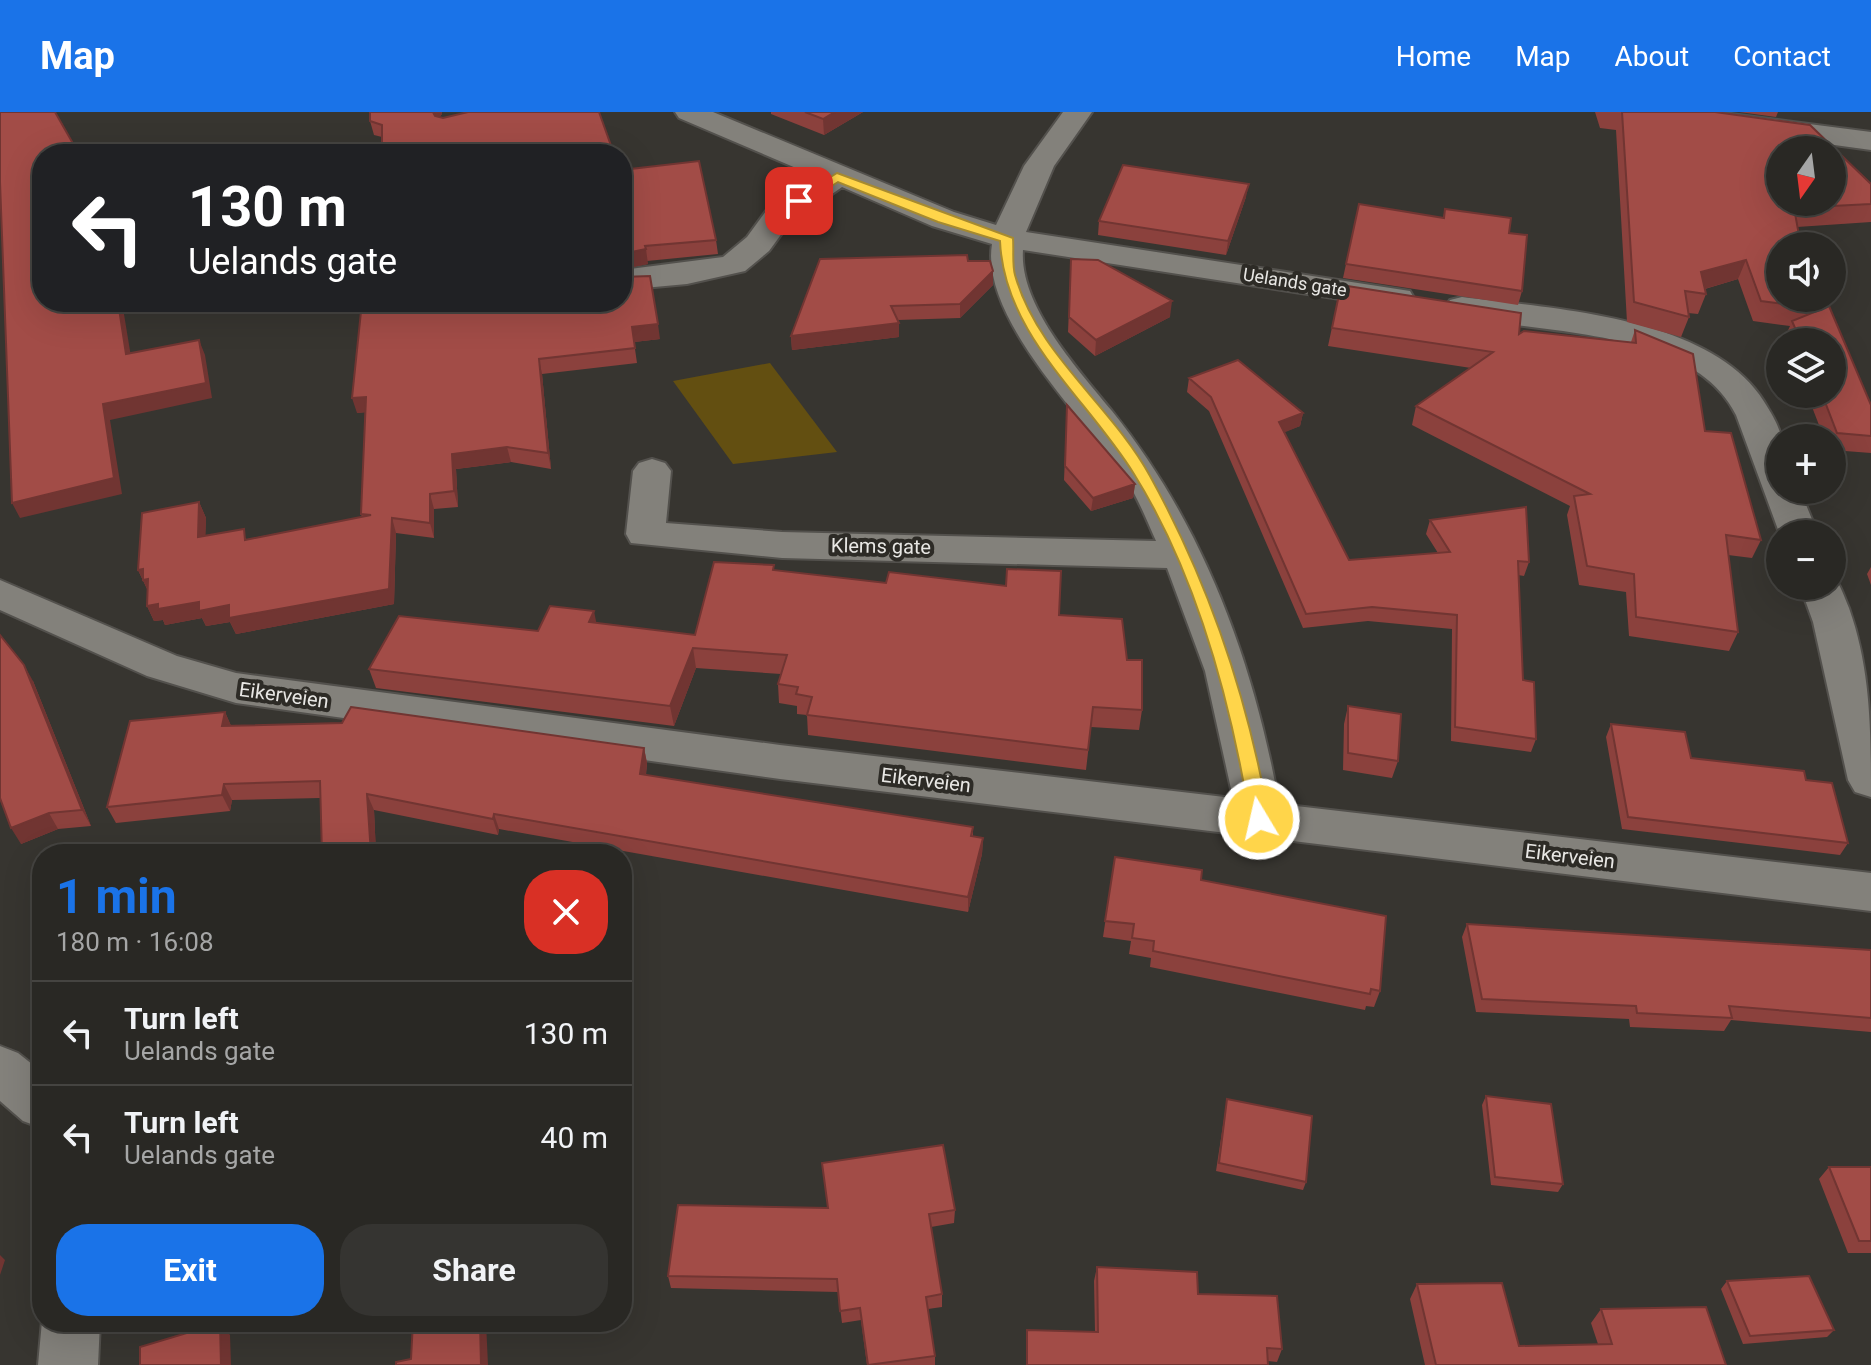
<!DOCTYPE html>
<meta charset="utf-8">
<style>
:root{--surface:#292824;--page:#353431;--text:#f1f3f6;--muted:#a5a6a6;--line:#454441;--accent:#1a73e8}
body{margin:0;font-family:Roboto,sans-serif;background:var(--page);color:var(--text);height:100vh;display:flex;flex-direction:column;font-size:30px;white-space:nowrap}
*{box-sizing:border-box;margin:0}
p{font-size:26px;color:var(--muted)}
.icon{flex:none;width:44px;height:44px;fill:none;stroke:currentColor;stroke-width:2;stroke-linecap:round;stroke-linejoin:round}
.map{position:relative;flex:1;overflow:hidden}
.side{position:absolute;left:32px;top:732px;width:600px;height:488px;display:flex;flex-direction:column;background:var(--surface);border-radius:32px;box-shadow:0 8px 32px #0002,0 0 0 2px var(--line)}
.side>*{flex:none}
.top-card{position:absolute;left:32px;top:32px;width:600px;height:168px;border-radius:32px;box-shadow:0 8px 32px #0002,0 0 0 2px var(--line);background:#202124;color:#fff;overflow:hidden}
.needle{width:52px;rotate:194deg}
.tools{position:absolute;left:1766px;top:24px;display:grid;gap:16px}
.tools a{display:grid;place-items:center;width:80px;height:80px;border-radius:50%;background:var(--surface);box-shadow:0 8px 32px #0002,0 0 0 2px var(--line);font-size:40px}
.pin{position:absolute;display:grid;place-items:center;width:68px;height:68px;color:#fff;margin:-34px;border-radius:16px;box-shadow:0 4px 12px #0006}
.me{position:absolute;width:88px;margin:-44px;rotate:351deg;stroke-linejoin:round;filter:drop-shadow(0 0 6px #0008)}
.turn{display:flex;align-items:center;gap:28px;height:168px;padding:0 24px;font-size:36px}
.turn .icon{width:104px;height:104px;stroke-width:2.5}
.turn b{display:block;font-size:56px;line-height:68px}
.round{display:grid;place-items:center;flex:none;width:84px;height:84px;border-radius:32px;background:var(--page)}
.overview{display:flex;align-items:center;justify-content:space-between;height:136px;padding:0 24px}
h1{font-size:48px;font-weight:700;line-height:60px;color:var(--accent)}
.action{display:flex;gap:16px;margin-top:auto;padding:16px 24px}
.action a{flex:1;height:92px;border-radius:32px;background:var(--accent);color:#fff;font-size:32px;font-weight:700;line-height:92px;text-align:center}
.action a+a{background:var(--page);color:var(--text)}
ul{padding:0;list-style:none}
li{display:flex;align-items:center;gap:24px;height:104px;padding:0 24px;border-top:2px solid var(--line)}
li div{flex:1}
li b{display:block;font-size:30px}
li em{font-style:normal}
header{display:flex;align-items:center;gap:48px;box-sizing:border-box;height:112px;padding:0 40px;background:var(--accent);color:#fff}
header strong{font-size:38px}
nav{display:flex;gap:44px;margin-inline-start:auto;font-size:28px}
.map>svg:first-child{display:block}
.green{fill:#634f11}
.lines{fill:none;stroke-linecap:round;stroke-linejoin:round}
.minor-casing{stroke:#53514d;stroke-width:4}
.minor{fill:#83817b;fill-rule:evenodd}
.wall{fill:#8b413d;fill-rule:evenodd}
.shaded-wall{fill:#713532}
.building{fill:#a24c47;stroke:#713532;stroke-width:2;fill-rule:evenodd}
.route{fill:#ffd54a;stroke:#a68a30;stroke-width:2}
.labels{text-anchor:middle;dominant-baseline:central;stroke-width:8;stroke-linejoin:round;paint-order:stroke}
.far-street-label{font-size:18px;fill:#e8e7e4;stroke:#2d2b26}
.street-label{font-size:20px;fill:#e8e7e4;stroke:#2d2b26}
</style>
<header>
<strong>Map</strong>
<nav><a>Home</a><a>Map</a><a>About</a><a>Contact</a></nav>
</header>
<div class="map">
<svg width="1871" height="1253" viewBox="0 0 1871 1253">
<rect width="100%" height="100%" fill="#373530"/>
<path class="green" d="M770,251L837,340L733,352L673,269Z"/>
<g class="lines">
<g class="minor-casing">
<path id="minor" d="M675,0H713L954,100L996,113L1024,54L1063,0H1092L1054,54L1026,120L1410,179L1414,186L1410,193L1398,196L1023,138C1019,194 1079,258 1112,299C1203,412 1254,550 1279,692L1871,761V799L780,667L236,591L147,564L0,498V468L177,544L236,561L780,633L1233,686L1205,559L1167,456L782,446L631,431L626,422L633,359L639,351L652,347L665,351L671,359L666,411L782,420L1156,429C1146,407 1137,383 1123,363C1083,305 980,206 992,132L932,114L842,75L788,113L769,139L745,159L687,172L622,178V158L723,145L747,125L766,99L817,65L679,6Z
M1638,0H1716L1871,20V38L1652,8L1642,6Z
M1462,185C1554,197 1718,204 1768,296C1773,304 1779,315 1781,324C1783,338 1780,361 1780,378H1800L1818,422L1780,423L1736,303C1692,213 1533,223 1450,202L1445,195L1450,188Z
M1832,464C1841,472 1844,485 1849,496C1871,558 1871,620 1871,685L1855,680L1848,668L1813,510L1800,474H1832Z
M0,934L18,941L42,960V1016L23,1009L0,989Z
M42,1209L100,1210L98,1253H38Z"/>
</g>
<use href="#minor" class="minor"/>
</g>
<path class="wall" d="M370,0H442V2L439,5L382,25L374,23L370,9Z
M771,0H863L824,23L771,2Z
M1595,0H1715L1810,13L1871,72V110L1797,115L1801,134H1780V186H1810L1812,196L1810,202L1829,194L1871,293V341L1832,338V326H1824L1807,282H1832V230H1787L1785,225L1790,214L1753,209L1738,167L1705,177L1706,182L1698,202L1688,201L1689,205L1681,225L1627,210L1616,18L1600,16ZM1780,38H1832V90H1780Z
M1739,0H1778L1776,5Z
M622,58L716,128L718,142L647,149L648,152L622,157Z
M1246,85L1226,143L1098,123L1099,109Z
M1359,92L1443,106L1445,97L1522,179L1518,193L1343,166Z
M1071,147L1170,205L1095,244L1068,220Z
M968,149L993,173L960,206L898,208L899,211V225L792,238L791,224Z
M1341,173L1519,222L1631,230L1635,218L1705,319L1761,428L1752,446L1728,443L1738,520L1729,539L1629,524L1626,480L1579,473L1567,403L1570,394L1412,313L1416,294L1471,256L1328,234Z
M362,190L660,227L634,230L637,251L542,262L551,357L511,350L456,357L458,395L434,397V426L396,421L394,492L236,522L230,510L206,514L202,506L165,513L163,508L154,509L147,494L148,479L138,458L199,390L206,406L205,424L248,427L362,405L361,402L365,300L357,301Z
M1189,266L1303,301L1300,314L1284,320L1349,448L1438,441L1426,422L1430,408L1529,450L1524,464L1518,463L1523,568L1536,627L1531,640L1451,629L1452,517L1368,509L1303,516L1209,299L1187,280Z
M1067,293L1135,372L1133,386L1091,399L1064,368Z
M1871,455V473L1867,462Z
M774,458L1059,503L1127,548L1142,598L1139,618L1091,615L1086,658L808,623L807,603L797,602V594L779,591L778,572L781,562L696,556L674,614L376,576L369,557L538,519L597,511L695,523Z
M33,569L91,714L58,717L21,732Z
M1348,594L1398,649L1392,666L1343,658L1344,612Z
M225,600L231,614L644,636L647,651L646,663L973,715V725L983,726L982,742L968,800L499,717L498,723L374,698L376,742H322L320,686L232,688L230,699L116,711L107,695Z
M1611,612L1691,646L1806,668L1848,731L1840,743L1622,717L1606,625Z
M1115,745L1201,768L1380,879L1374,895L1366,894L1365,898L1150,855L1151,846L1129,842L1131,829L1103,825Z
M1467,812L1871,838V920L1731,908L1724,919L1630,915L1629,907L1476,900L1462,825Z
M1486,984L1563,1072L1558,1080L1491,1073L1482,993Z
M1227,987L1306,1070L1303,1078L1216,1059Z
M1829,1055H1871V1141H1848L1819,1067Z
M678,1093L955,1098L954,1111L931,1115L942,1182V1195L928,1197L935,1244V1253H867L861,1208L842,1211L838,1180L671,1176L668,1164Z
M1097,1155L1198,1182L1282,1237L1277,1250L1268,1249V1253H1026L1027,1218L1095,1220L1094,1169Z
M1727,1169L1834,1218L1827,1225L1743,1232L1721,1177Z
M1417,1172L1519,1234L1598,1232L1591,1211L1601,1197L1726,1253H1425L1410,1187Z"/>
<path class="shaded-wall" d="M432,0H442V2L434,10Z
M835,0H863L824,23L823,7Z
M1249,72L1246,85L1226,143L1228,129Z
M646,137L648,152L622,157V142Z
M1746,148L1738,167L1694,180L1701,160Z
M993,159V173L960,206V192Z
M1172,189L1170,205L1095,244L1096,228Z
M118,190H122L133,257L126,242Z
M899,211V225L792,238L791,224Z
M658,212L660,227L634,230L632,215Z
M199,228L205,243L212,286L110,308L122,382L20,406L12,391L103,292Z
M539,247L542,262L551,357L548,341Z
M366,285L371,300L357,301L352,286Z
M1303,301L1300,314L1276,324L1279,310Z
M507,335L511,350L456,357L458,395L454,379L452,342Z
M1135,372L1133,386L1091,399L1093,386Z
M430,382L434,397V426L430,411Z
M199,390L206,406L205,441L198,425Z
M392,406L396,421L394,492L236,522L230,510L206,514L202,506L165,513L163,508L154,509L147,494Z
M143,457L155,482L150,483L138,458Z
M594,499L598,519L589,510Z
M693,536L696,556L674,614L670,594Z
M24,553L33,569L91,714L82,698Z
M225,600L232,616L222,614Z
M644,636L647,651L644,678L640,662Z
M224,672L232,688L230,699L222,683Z
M367,682L374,698L376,742H371Z
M49,701L58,717L21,732L11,716Z
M494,702L499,717L498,723L493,707Z
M983,726L982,742L968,800V785Z
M0,1143L5,1148L0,1163Z
M190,1210H210L194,1215Z
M480,1210H486L488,1253H481Z
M220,1211L230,1223L231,1253H221Z"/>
<path class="building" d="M0,0H55L79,42H42V190H118L126,242L199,228L206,271L103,292L114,366L12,391L0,70Z
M370,0H433L435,4L443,6L468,0H599L614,42H382V13L370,9Z
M805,0H835L823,7Z
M1622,0H1715L1810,13L1871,72V92L1794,96L1801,134H1780V186H1810L1812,196L1761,189L1746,148L1701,160L1706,182L1685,179L1689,205L1634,190ZM1780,38H1832V90H1780Z
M699,49L716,128L645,134L646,137L622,142V58Z
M1123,53L1249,72L1228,129L1099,109Z
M1359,92L1444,106L1445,97L1511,106L1509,121L1527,123L1522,179L1346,152Z
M967,143L968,149H990L993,159L960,192L891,194L899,211L791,224L820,147Z
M1071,147L1098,148L1172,189L1096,228L1069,205Z
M650,164L658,212L632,215L635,236L539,247L548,341L507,335L452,342L454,379L430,382V411L392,406L389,477L229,506V493L199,499V490L158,497V492L147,494L148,467L143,468V457L138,458L142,401L199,390L198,425L244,417L245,428L371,403L361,402L366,285L352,286L362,190H622V165Z
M1341,173L1521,201L1519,222L1524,219L1636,231L1635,218L1693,242L1705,319L1731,321L1761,428L1726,423L1738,520L1636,505L1634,462L1587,454L1574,384L1590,382L1416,294L1493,240L1332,216Z
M1829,194L1871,293V324L1837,321L1822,282H1832V230H1801L1792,209Z
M1238,248L1303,301L1279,310L1349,448L1450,440L1430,408L1526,395L1529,450L1518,449L1523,568L1534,570L1536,627L1455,615L1457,503L1372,495L1306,502L1211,285L1189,266Z
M1067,293L1135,372L1093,386L1065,354Z
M714,450L774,453L773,458L886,471L889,460L1006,474L1007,457L1061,459L1059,503L1122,507L1127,548H1142V598L1093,595L1088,638L807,603L812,585L796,582L798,575L778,572L787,543L693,536L670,594L369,557L399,504L538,519L550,494L594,499L589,510L695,523Z
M0,523L24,553L82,698L49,701L11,716L0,686Z
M1348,594L1401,602L1398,649L1348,641Z
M351,595L644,636L640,662L973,715L971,724L983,726L968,785L494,702L493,707L367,682L371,742H322L320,669L224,672L222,683L107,695L130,609L225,600L222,614L342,611Z
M1611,612L1685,620L1691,646L1804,659L1806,668L1832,671L1848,731L1628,705Z
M1115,745L1202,758L1201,768L1386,804L1380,879L1371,877L1370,882L1153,839L1154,829L1132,826L1134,812L1105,809Z
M1467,812L1871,838V906L1729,894L1732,906L1637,901L1636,894L1482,887Z
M1486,984L1551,992L1563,1072L1495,1065Z
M1227,987L1312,1004L1306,1070L1219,1051Z
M943,1033L955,1098L929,1102L942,1182L926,1185L935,1244L868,1253L860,1196L840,1199L837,1167L668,1164L678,1093L828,1096L822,1051Z
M1829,1055H1871V1129H1859Z
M1097,1155L1197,1160L1198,1182L1277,1184L1282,1237L1267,1236L1268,1253H1027V1218L1098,1220Z
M1809,1164L1834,1218L1750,1224L1727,1169Z
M1502,1171L1519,1234L1612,1232L1601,1197L1706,1195L1726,1253H1436L1417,1172Z
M413,1210H480L481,1253H396V1250L411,1247Z
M220,1211L221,1253H140V1235Z"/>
<path class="route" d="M837,61L1013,126C1014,138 1012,152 1015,163C1037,242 1112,294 1150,364C1210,473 1248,586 1269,707L1266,713L1259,715L1250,707C1231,592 1197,463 1134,362C1087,286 1004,223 1000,129L938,110L838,70L803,92L792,89Z"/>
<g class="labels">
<g class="far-street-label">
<text transform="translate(1295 170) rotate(9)">Uelands gate</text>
</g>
<g class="street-label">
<text transform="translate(881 434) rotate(1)">Klems gate</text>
<text transform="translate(284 583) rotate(8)">Eikerveien</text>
<text transform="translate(926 668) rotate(7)">Eikerveien</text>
<text transform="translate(1570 744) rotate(7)">Eikerveien</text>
</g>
</g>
</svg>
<div class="tools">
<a><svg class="needle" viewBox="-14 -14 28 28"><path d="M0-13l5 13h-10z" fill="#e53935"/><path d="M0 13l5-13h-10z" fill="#a5a6a6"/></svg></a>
<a><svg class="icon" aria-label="sound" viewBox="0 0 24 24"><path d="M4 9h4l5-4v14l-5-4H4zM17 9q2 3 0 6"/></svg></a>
<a><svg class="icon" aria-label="layers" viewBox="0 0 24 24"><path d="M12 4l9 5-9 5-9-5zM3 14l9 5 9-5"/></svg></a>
<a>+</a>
<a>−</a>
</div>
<div class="pin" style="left:799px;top:89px;background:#d93025"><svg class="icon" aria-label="arrive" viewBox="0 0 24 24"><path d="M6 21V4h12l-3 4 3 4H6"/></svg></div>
<svg class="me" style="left:1259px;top:707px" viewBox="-20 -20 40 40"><circle r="17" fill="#ffd54a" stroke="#fff" stroke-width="3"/><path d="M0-11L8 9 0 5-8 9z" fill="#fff"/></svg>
<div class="top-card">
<div class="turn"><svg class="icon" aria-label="left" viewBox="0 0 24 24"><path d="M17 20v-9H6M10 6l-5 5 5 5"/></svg><div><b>130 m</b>Uelands gate</div></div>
</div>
<section class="side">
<div class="overview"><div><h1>1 min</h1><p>180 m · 16:08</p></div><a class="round" style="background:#d93025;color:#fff"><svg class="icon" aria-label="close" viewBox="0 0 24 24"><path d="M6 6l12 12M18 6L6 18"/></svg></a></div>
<ul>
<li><svg class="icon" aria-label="left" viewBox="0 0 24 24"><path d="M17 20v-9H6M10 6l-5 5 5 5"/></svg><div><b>Turn left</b><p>Uelands gate</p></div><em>130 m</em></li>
<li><svg class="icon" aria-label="left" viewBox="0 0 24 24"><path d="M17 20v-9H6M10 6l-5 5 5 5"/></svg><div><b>Turn left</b><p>Uelands gate</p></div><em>40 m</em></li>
</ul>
<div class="action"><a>Exit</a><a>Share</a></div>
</section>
</div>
